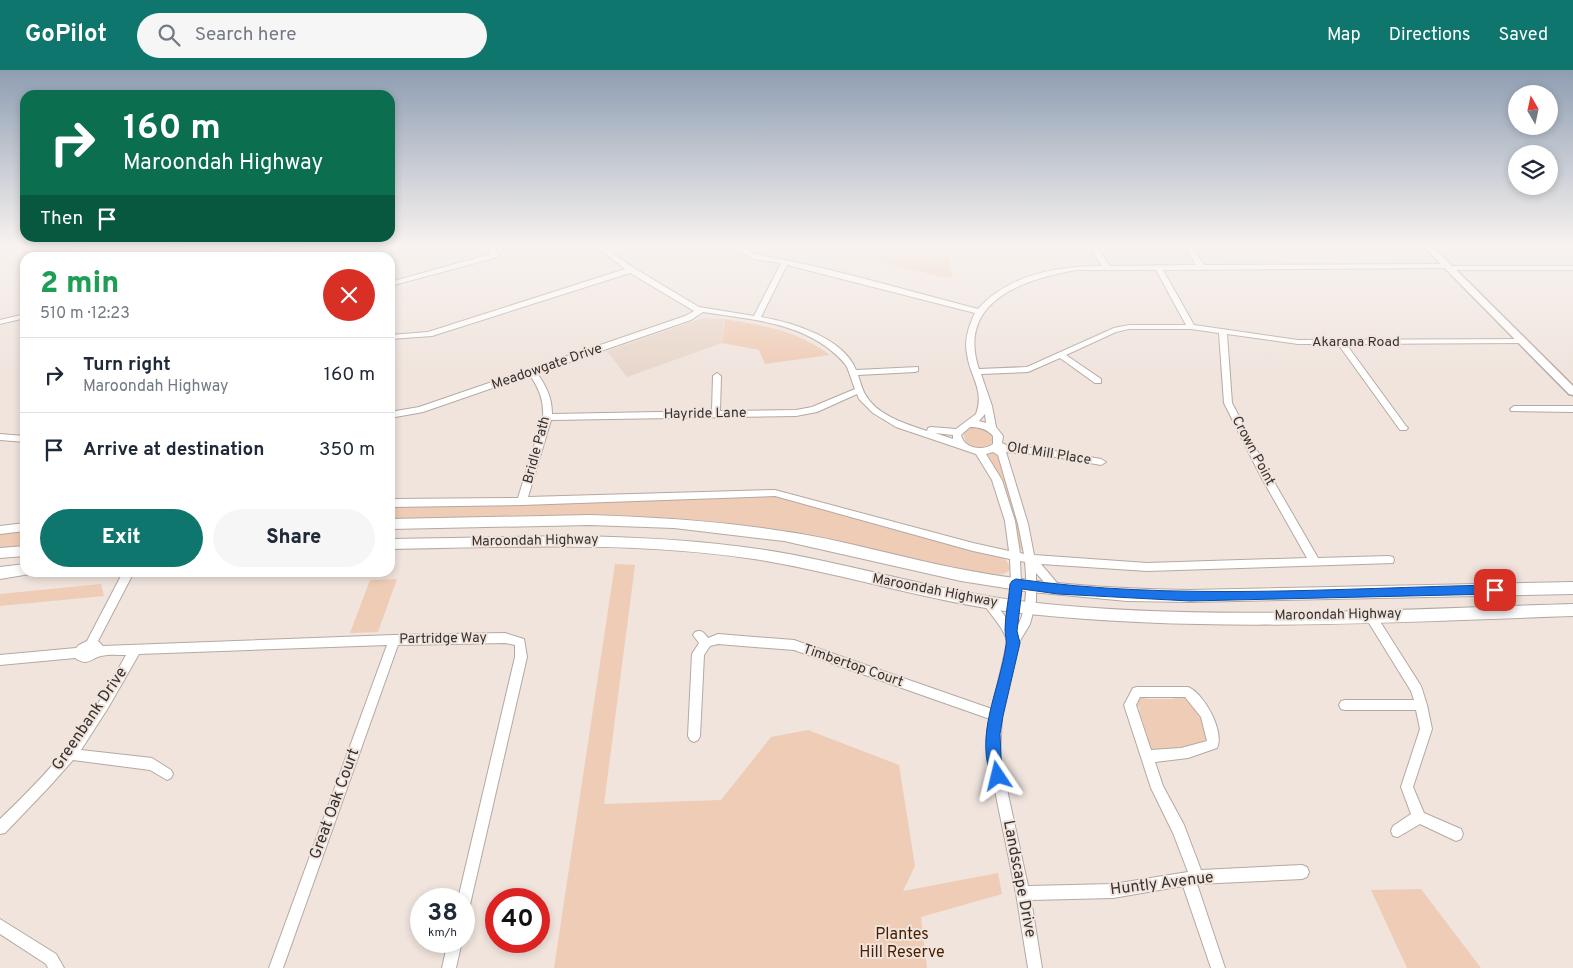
<!DOCTYPE html>
<meta charset="utf-8">
<style>
:root{--surface:#fff;--page:#f6f6f7;--text:#1f2937;--muted:#747a83;--line:#e0e1e3;--accent:#0f766e}
body{margin:0;font-family:Overpass,sans-serif;background:var(--page);color:var(--text);height:100vh;display:flex;flex-direction:column;font-size:19px;white-space:nowrap}
*{box-sizing:border-box;margin:0}
p{font-size:16px;color:var(--muted)}
.icon{flex:none;width:28px;height:28px;fill:none;stroke:currentColor;stroke-width:2;stroke-linecap:round;stroke-linejoin:round}
.map{position:relative;flex:1;overflow:hidden}
.panel{position:absolute;left:20px;top:182px;width:375px;height:325px;display:flex;flex-direction:column;background:var(--surface);border-radius:15px;box-shadow:0 2px 8px #0003}
.panel>*{flex:none}
.hud{position:absolute;left:20px;top:20px;width:375px;height:152px;border-radius:15px;box-shadow:0 2px 8px #0003;background:#0b6e4f;color:#fff;overflow:hidden}
.needle{width:32px;rotate:351deg}
.fabs{position:absolute;left:1508px;top:15px;display:grid;gap:10px}
.fabs a{display:grid;place-items:center;width:50px;height:50px;border-radius:50%;background:var(--surface);box-shadow:0 2px 8px #0003;font-size:25px}
.speed{position:absolute;left:410px;top:818px;display:flex;gap:10px;font-size:25px;font-weight:700;text-align:center}
.speed>*{display:grid;place-content:center;width:65px;height:65px;border-radius:50%;background:var(--surface);box-shadow:0 2px 8px #0003;line-height:1}
.speed small{font-size:12px;font-weight:400}
.speed .limit{border:8px solid #d22;background:#fff;color:#111}
.pin{position:absolute;display:grid;place-items:center;width:42px;height:42px;color:#fff;margin:-21px;border-radius:10px;box-shadow:0 2px 8px #0006}
.me{position:absolute;width:55px;margin:-28px;rotate:350deg;stroke-linejoin:round;filter:drop-shadow(0 0 4px #0008)}
.turn{display:flex;align-items:center;gap:18px;height:105px;padding:0 20px;font-size:22px}
.turn .icon{width:65px;height:65px;stroke-width:2.5}
.turn b{display:block;font-size:35px;line-height:42px}
.then{display:flex;align-items:center;height:48px;padding:0 20px;background:#0003;gap:10px;font-size:19px}
.round{display:grid;place-items:center;flex:none;width:52px;height:52px;border-radius:26px;background:var(--page)}
.overview{display:flex;align-items:center;justify-content:space-between;height:85px;padding:0 20px}
h1{font-size:30px;font-weight:800;line-height:38px;color:#1e9e55}
.button{display:flex;gap:10px;margin-top:auto;padding:10px 20px}
.button a{flex:1;height:58px;border-radius:30px;background:var(--accent);color:#fff;font-size:20px;font-weight:800;line-height:58px;text-align:center}
.button a+a{background:var(--page);color:var(--text)}
ul{padding:0;list-style:none}
li{display:flex;align-items:center;gap:15px;height:75px;padding:0 20px;border-top:1px solid var(--line)}
li div{flex:1}
li b{display:block;font-size:19px}
li em{font-style:normal}
header{display:flex;align-items:center;gap:30px;box-sizing:border-box;height:70px;padding:0 25px;background:var(--accent);color:#fff}
header strong{font-size:24px}
nav{display:flex;gap:28px;margin-inline-start:auto;font-size:18px}
.search{width:350px;height:45px;background:var(--page);display:flex;align-items:center;gap:12px;box-sizing:border-box;padding:0 18px;border-radius:28px;color:var(--muted);font-size:19px}
.map>svg:first-child{display:block}
.built{fill:#e8d6ca}
.green{fill:#efccb6}
.lines{fill:none;stroke-linecap:round;stroke-linejoin:round}
.minor-casing{stroke:#b4a9a2;stroke-width:2}
.major-casing{stroke:#b4a9a2;stroke-width:3}
.highway-casing{stroke:#b4a9a2;stroke-width:2}
.minor{fill:#fff;fill-rule:evenodd}
.major{fill:#fff;fill-rule:evenodd}
.highway{fill:#fff;fill-rule:evenodd}
.route{fill:#1a73e8;stroke:#114b97}
.labels{text-anchor:middle;dominant-baseline:central;stroke-width:4;stroke-linejoin:round;paint-order:stroke}
.street-label{font-size:14px;fill:#373230;stroke:#f0e4dd}
.near-street-label{font-size:16px;fill:#373230;stroke:#f0e4dd}
.near-park-label{font-size:16px;fill:#482000;stroke:#f0e4dd}
</style>
<header>
<strong>GoPilot</strong>
<div class="search"><svg class="icon" aria-label="search" viewBox="0 0 24 24"><circle cx="10" cy="10" r="6"/><path d="M15 15l6 6"/></svg>Search here</div>
<nav><a>Map</a><a>Directions</a><a>Saved</a></nav>
</header>
<div class="map">
<svg width="1573" height="898" viewBox="0 0 1573 898">
<rect width="100%" height="100%" fill="#f0e4dd"/>
<path class="built" d="M703,248L724,249L722,273L627,307L607,281Z"/>
<path class="green" d="M822,177H944L947,179L953,207H941Z
M725,249C765,256 796,260 830,285L765,294L759,280L722,273Z
M976,357H982L994,365L995,372C987,381 975,379 966,372C961,363 966,358 976,357Z
M987,383H999L1022,466V480L1020,479L1017,460L1004,413Z
M767,426L785,427L994,486C1003,488 1008,489 1010,499C1004,507 996,504 986,503C890,485 794,459 696,450C594,440 492,447 390,449V436Z
M25,460V476L0,479V462Z
M615,494L635,495L604,734L721,730L771,667L808,660L899,695L915,796L903,821L998,803L1002,824L921,847L927,898H554Z
M397,509L378,562L350,563L370,510Z
M101,514L104,526L0,536V524Z
M1175,625C1178,625 1181,624 1183,625C1197,629 1212,664 1204,675L1156,682L1149,678L1145,672L1148,668L1140,643L1137,642L1140,640L1139,637L1133,634L1141,626L1146,629H1173Z
M1421,819L1481,898H1407L1371,820Z"/>
<g class="lines">
<g class="minor-casing">
<path id="minor" d="M76,177H84L72,188H64Z
M172,177H179L182,188H175Z
M284,177H298L303,188H296L292,179L260,188H247Z
M388,177H396L397,178L393,180Z
M488,177H494L499,185L498,187L390,216V212L491,184Z
M597,177H604L634,198L699,237L754,246L781,193L753,189L733,177C745,177 753,184 765,186C837,199 908,221 978,239C1009,204 1058,196 1102,196L1090,177H1097L1110,196L1196,195L1186,177H1192L1204,195L1445,194H1448V198L1163,200L1194,255L1298,270L1526,269L1527,271L1523,273L1346,274L1406,356L1408,358L1406,360H1400L1338,274H1298L1227,264L1232,333L1270,405L1318,488L1389,486L1393,487L1394,490L1393,493L1147,501L1041,494L1063,520L1062,523H1054L1036,503V531L1030,554L1018,574L1002,646L1000,687L1028,816L1113,814L1188,802L1173,763L1151,718L1124,635L1133,618L1137,617H1188C1204,623 1225,662 1217,678L1188,688L1155,692L1163,716L1184,755L1201,800L1302,795L1307,797L1309,802L1307,807L1302,809L1197,814L1225,898H1211L1183,816L1113,828L1031,830L1042,898H1028L1016,823L988,687L990,649L794,580L718,574L710,576L704,585L700,666L698,670L694,672L690,670L688,666L692,584L699,573L693,565L695,562C702,559 704,563 708,568L718,564L794,570L992,639L1007,573C1005,557 990,546 983,532L984,529L988,528L992,529L1007,549L1011,514L1010,489L973,481L775,426L522,435L390,437V429L518,428L543,347C544,330 539,319 530,305L423,342L390,348V342L419,337L685,246L694,241L630,203L432,266L390,269V265L428,262L625,199ZM787,195L975,243C969,256 964,269 967,284C970,307 985,320 976,344L956,359L931,357L928,358L927,361C906,354 876,345 865,324C862,319 860,311 858,305L915,302L918,301V297L856,300C844,268 792,252 761,247ZM1077,200H1156L1186,255H1129L1114,258L1027,297L979,299C956,231 1024,209 1077,200ZM703,242C746,249 792,251 828,278C834,283 843,290 847,297C850,304 852,312 855,319L812,337L796,340L720,341L721,306L717,303L713,306L712,341L552,344C552,327 546,316 537,303L691,250ZM1129,259H1191L1219,263L1224,333L1260,405L1307,488L1147,493L1034,485L1028,454L1006,382L1044,385L1101,395L1106,392L1101,389L1044,379L1008,376L1002,373L1003,366L996,357L992,336L981,304L1028,302L1060,288L1095,313H1101V309L1066,285L1116,262ZM857,324L859,329L873,343L896,357L976,384L992,410L1005,451L1009,481L973,473L775,420L528,427L551,350L796,346L817,342ZM985,344L986,353L979,351ZM970,357C980,357 987,359 993,366V374C983,381 964,379 961,365ZM935,363L953,365V369ZM993,382L998,385L1018,454L1024,484L1020,483L1015,451L1002,410L986,384ZM1020,491L1025,492C1027,512 1028,539 1017,557L1021,514ZM1140,627H1185L1201,647L1207,671L1181,678L1151,680L1136,635Z
M1451,196H1573V200H1451Z
M25,244V248L0,254V250Z
M1514,336H1573V342L1511,341L1510,339Z
M0,364L25,366V372L0,370Z
M25,453V461L0,464V456Z
M123,502H134L98,571L103,576L394,565L505,563L524,569L527,587L469,839L464,841V829H458L515,587V575L505,573L398,575L283,898H269L387,575L139,584L108,638L81,680L152,688L171,700L173,704L171,708L167,710L150,700L73,690L49,717L5,763L0,764V749C26,724 52,698 73,670C94,643 110,614 126,585C118,585 109,584 101,586C91,588 88,597 75,588L0,595V585L76,578L79,575L87,571Z
M1370,541L1374,542L1421,616L1427,635L1432,659L1413,717L1424,743L1461,759L1463,764L1461,769L1456,771L1420,754L1398,767L1393,766L1391,761L1393,756L1411,744L1401,717L1420,659L1416,640H1345L1341,639L1339,635L1341,631L1345,630H1414L1411,621L1364,545L1366,542Z
M0,849L56,884L64,898H48L46,894L0,864Z
M448,871H462L456,898H442Z"/>
</g>
<g class="major-casing">
<path id="major" d="M1424,177H1433L1573,316V325L1569,324Z"/>
</g>
<g class="highway-casing">
<path id="highway" d="M590,445C655,447 718,451 782,461C842,469 901,488 960,499C1036,514 1113,519 1190,520L1573,512V524L1190,532L1127,531L1031,522L961,511L784,471L674,458L590,455L390,459V449Z
M572,466C645,467 717,471 789,484C868,499 946,522 1027,532C1206,552 1393,539 1573,534V546C1392,552 1210,563 1029,544C936,534 847,504 754,489C634,471 511,477 390,479V469Z
M25,476V486L0,488V478Z
M25,494V502H31L30,504L0,509V497Z"/>
</g>
<use href="#minor" class="minor"/>
<use href="#major" class="major"/>
<use href="#highway" class="highway"/>
</g>
<linearGradient id="sky" x2="0" y2="1"><stop stop-color="#8e9eb2"/><stop offset="0.58" stop-color="#f8f3f0"/><stop offset="1" stop-color="#f8f3f0" stop-opacity="0"/></linearGradient>
<rect width="1573" height="303" fill="url(#sky)"/>
<path class="route" d="M1016,509C1174,531 1336,518 1495,515L1499,516L1501,520L1499,523L1495,524L1190,531L1058,524L1022,519L1017,561L1020,573L1003,646L1000,664L1001,687L1005,706L1003,711L998,713L993,711C973,666 1000,620 1006,575C1007,570 1005,565 1005,560C1005,545 1009,529 1010,514L1012,511Z"/>
<g class="labels">
<g class="street-label">
<text x="1356" y="272">Akarana Road</text>
<text transform="translate(547 297) rotate(-19)">Meadowgate Drive</text>
<text transform="translate(705 344) rotate(-1)">Hayride Lane</text>
<text transform="translate(537 380) rotate(-75)">Bridle Path</text>
<text transform="translate(1253 381) rotate(62)">Crown Point</text>
<text transform="translate(1049 384) rotate(9)">Old Mill Place</text>
<text transform="translate(535 471) rotate(-1)">Maroondah Highway</text>
<text transform="translate(935 521) rotate(11)">Maroondah Highway</text>
<text transform="translate(1338 545) rotate(-1)">Maroondah Highway</text>
<text transform="translate(443 569) rotate(-1)">Partridge Way</text>
<text transform="translate(853 596) rotate(19)">Timbertop Court</text>
</g>
<g class="near-street-label">
<text transform="translate(90 649) rotate(-56)">Greenbank Drive</text>
<text transform="translate(335 734) rotate(-70)">Great Oak Court</text>
<text transform="translate(1019 809) rotate(79)">Landscape Drive</text>
<text transform="translate(1162 814) rotate(-7)">Huntly Avenue</text>
</g>
<g class="near-park-label">
<text x="902" y="865">Plantes<tspan x="902" dy="18">Hill Reserve</tspan></text>
</g>
</g>
</svg>
<div class="fabs">
<a><svg class="needle" viewBox="-14 -14 28 28"><path d="M0-13l5 13h-10z" fill="#e53935"/><path d="M0 13l5-13h-10z" fill="#747a83"/></svg></a>
<a><svg class="icon" aria-label="layers" viewBox="0 0 24 24"><path d="M12 4l9 5-9 5-9-5zM3 14l9 5 9-5"/></svg></a>
</div>
<div class="speed"><div>38<small>km/h</small></div><div class="limit">40</div></div>
<div class="pin" style="left:1495px;top:520px;background:#d93025"><svg class="icon" aria-label="arrive" viewBox="0 0 24 24"><path d="M6 21V4h12l-3 4 3 4H6"/></svg></div>
<svg class="me" style="left:998px;top:706px" viewBox="-20 -20 40 40"><path d="M0-17L14 15 0 8-14 15z" fill="#1a73e8" stroke="#fff" stroke-width="4"/></svg>
<div class="hud">
<div class="turn"><svg class="icon" aria-label="right" viewBox="0 0 24 24"><path d="M7 20v-9h11M14 6l5 5-5 5"/></svg><div><b>160 m</b>Maroondah Highway</div></div>
<div class="then">Then<svg class="icon" aria-label="arrive" viewBox="0 0 24 24"><path d="M6 21V4h12l-3 4 3 4H6"/></svg></div>
</div>
<section class="panel">
<div class="overview"><div><h1>2 min</h1><p>510 m · 12:23</p></div><a class="round" style="background:#d93025;color:#fff"><svg class="icon" aria-label="close" viewBox="0 0 24 24"><path d="M6 6l12 12M18 6L6 18"/></svg></a></div>
<ul>
<li><svg class="icon" aria-label="right" viewBox="0 0 24 24"><path d="M7 20v-9h11M14 6l5 5-5 5"/></svg><div><b>Turn right</b><p>Maroondah Highway</p></div><em>160 m</em></li>
<li><svg class="icon" aria-label="arrive" viewBox="0 0 24 24"><path d="M6 21V4h12l-3 4 3 4H6"/></svg><div><b>Arrive at destination</b></div><em>350 m</em></li>
</ul>
<div class="button"><a>Exit</a><a>Share</a></div>
</section>
</div>
